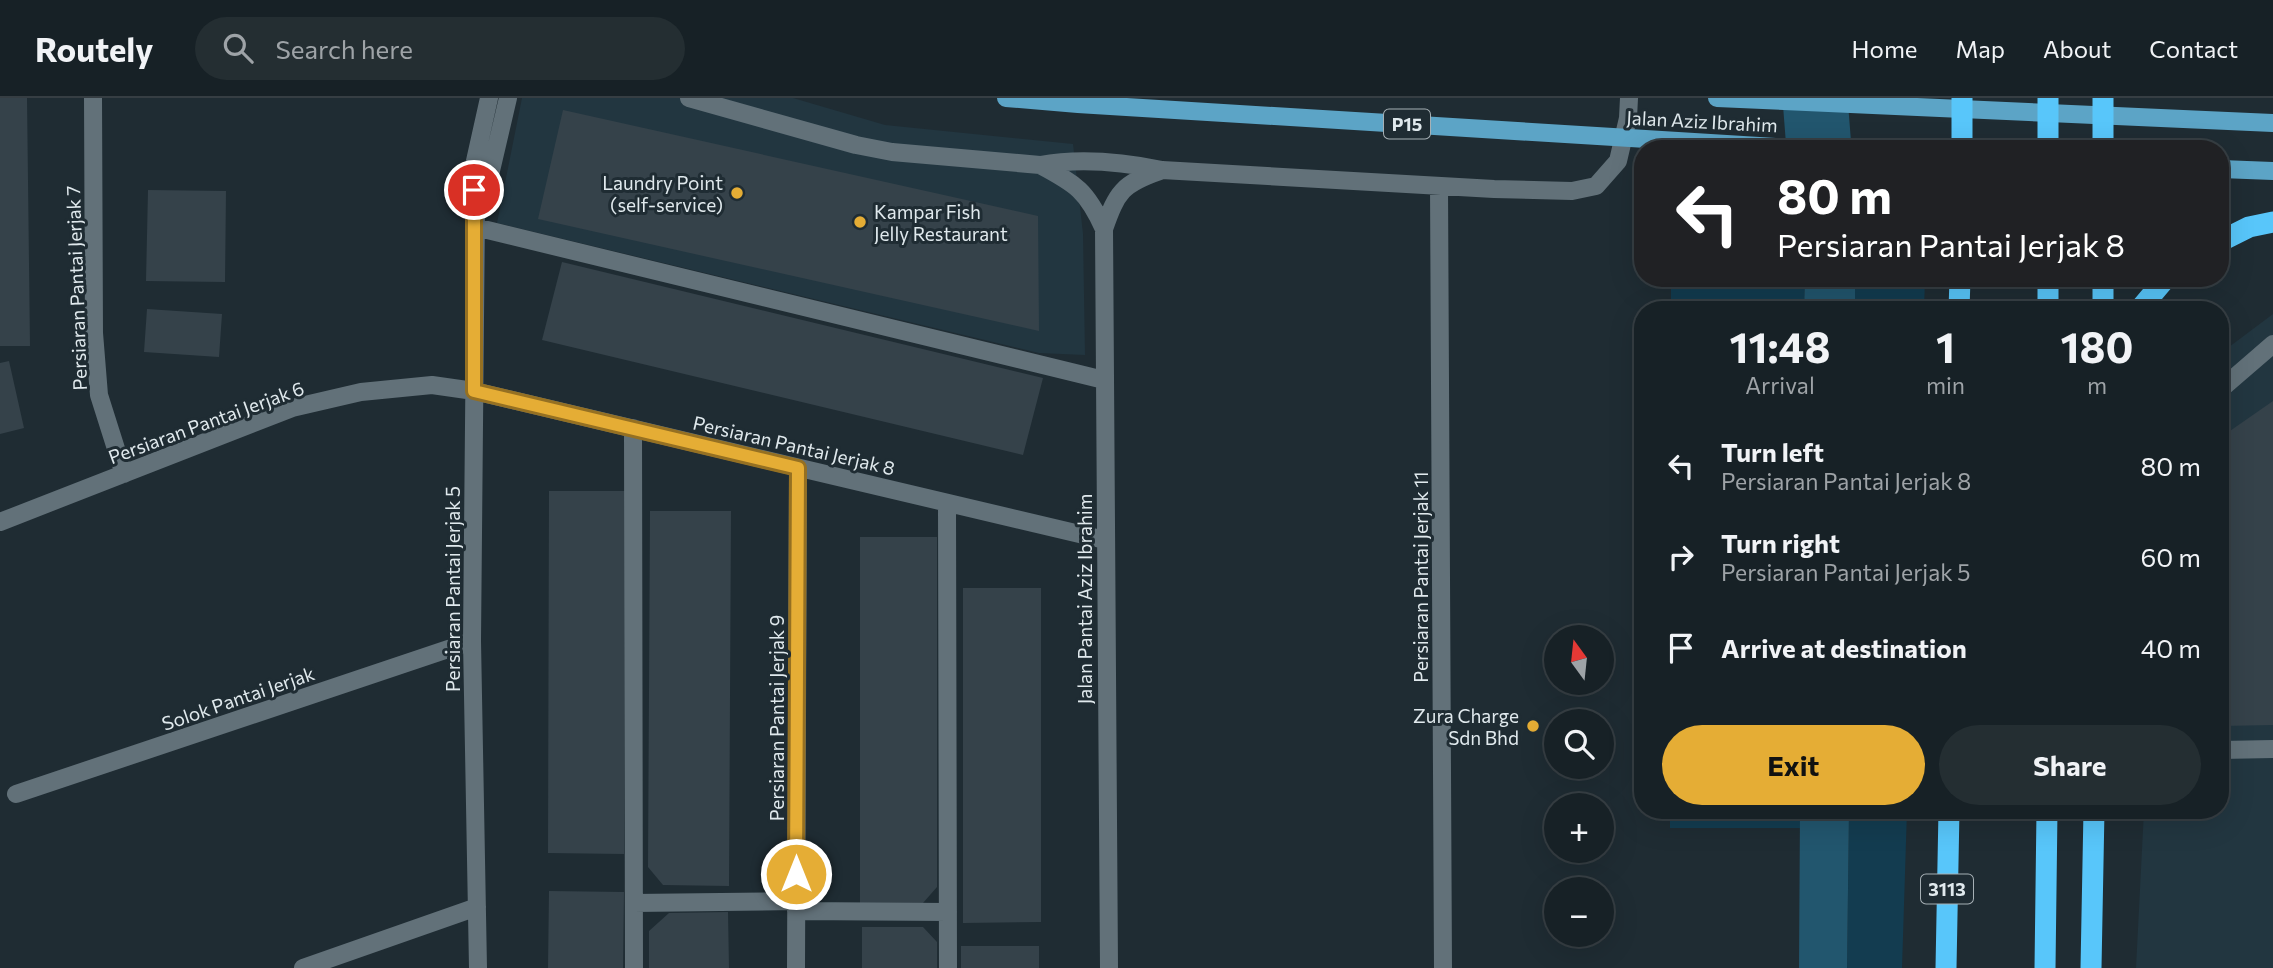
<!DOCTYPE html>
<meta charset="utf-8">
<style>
:root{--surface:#172126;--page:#242e32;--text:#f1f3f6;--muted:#9ea3a7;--line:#363e43;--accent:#e5ad35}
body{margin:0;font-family:Commissioner,sans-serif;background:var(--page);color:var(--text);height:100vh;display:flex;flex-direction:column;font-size:26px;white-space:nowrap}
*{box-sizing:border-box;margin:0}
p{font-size:23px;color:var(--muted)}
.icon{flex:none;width:38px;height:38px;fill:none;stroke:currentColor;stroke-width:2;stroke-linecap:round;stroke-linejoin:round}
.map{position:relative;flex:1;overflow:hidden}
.panel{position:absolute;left:1634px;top:203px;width:595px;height:518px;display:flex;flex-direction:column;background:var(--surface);border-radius:28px;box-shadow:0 7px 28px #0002,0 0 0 2px var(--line)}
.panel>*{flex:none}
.top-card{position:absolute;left:1634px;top:42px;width:595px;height:147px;border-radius:28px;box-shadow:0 7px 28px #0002,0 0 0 2px var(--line);background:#202124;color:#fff;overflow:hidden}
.needle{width:46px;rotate:345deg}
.fabs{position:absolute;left:1544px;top:527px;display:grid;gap:14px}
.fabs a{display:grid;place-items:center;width:70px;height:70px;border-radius:50%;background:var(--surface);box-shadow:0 7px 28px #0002,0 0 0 2px var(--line);font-size:35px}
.pin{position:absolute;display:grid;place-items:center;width:60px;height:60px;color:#fff;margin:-30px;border:4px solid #fff;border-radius:50%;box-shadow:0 2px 7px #0007}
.me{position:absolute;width:77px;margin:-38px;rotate:0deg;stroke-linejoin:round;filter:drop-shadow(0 0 5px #0008)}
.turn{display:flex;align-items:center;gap:24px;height:147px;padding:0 28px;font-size:32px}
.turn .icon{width:91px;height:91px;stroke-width:2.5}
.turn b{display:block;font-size:49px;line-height:60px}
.eta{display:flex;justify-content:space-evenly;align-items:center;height:119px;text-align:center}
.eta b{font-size:42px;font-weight:700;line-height:49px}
.button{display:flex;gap:14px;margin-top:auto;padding:14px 28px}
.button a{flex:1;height:80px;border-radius:42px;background:var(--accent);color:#111;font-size:28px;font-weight:700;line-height:80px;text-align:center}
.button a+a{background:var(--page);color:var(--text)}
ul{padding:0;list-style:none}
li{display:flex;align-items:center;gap:21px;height:91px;padding:0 28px}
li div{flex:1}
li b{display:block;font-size:26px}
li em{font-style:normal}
header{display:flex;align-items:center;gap:42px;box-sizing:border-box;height:98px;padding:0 35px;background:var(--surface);border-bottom:2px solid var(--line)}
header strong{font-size:33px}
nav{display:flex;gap:38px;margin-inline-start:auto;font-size:24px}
.search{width:490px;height:63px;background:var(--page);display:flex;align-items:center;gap:18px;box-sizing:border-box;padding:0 24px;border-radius:38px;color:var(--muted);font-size:26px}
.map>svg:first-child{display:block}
.built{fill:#223640}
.green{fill:#133c50}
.water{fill:#22566e}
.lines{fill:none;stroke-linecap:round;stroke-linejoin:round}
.river{stroke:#22566e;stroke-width:65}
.building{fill:#35424a}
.minor{stroke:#627179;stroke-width:18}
.major{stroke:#5ca4c6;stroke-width:18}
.highway{stroke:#58c6fa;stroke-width:21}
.route-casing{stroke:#957022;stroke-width:18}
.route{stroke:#e5ad35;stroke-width:12}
.poi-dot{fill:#e5ad35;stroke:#1f2c33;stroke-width:2.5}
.labels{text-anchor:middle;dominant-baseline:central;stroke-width:6;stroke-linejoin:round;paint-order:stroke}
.shield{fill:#1f2c33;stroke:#a6b0b5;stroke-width:2}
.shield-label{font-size:18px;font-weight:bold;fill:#e0e9ed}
.street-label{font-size:19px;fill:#e0e9ed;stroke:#1f2c33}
.poi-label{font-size:19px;fill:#e0e9ed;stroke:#1f2c33;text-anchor:end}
</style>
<header>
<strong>Routely</strong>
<div class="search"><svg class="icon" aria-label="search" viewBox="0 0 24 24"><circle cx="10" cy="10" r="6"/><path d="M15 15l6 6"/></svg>Search here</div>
<nav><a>Home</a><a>Map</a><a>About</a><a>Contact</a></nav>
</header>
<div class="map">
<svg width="2273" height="870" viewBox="0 0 2273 870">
<rect width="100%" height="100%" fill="#1f2c33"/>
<path class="built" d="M522,0H793L885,27L1073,46L1083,136L1085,257L1039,255L497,125Z
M2273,216V870H2136L2144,712H2221V255Z"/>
<path class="green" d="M1671,180H1805L1804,212H1671Z
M1855,180H1925L1924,212H1855Z
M1670,712H1800V730H1670Z
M1849,712H1907L1902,870H1847Z"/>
<path class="water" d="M1805,180H1855V212H1804Z
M1800,712H1849L1847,870H1799Z"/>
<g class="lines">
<path class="river" d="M1815,0L1819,51"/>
</g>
<path class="building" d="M0,0H27L30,248H0Z
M563,12L1038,118L1039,233L538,121Z
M148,92L226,93L225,184L146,183Z
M562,164L1043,280L1023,357L542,242Z
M147,211L222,216L219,259L144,254Z
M9,263L24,330L0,336V265Z
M2273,303V627L2221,628V497L2227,335Z
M549,393H625L624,756L548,755Z
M650,413H731L729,788L663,787L648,769Z
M860,439H937V789L923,805H860Z
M963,490H1041V824L963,825Z
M549,793L624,794L623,870H548Z
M728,814L729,870H649V833L669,815Z
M862,829H923L937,844V870H862Z
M961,848H1039V870H961Z"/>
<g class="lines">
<path class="minor" d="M93,0L94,235L99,297L124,376
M689,0L856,47L892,54L1040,67C1079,60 1123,64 1162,72L1494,91L1572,93L1596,88L1618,63L1628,20L1629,0
M1040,67C1076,86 1087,93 1104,131
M1439,88L1443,870
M478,106L490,77L508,0
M475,129L1104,282
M2221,291L2273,246
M633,330L634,870
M947,405L948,870
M0,424L292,310L361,294L432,287L474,293L1105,442
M2221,652L2273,651
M16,696L472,543
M634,805L796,803
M796,813L948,814
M303,870L477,809
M478,870L472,543L476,113L473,72L489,0
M796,870L798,370
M1109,870L1104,131C1117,94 1122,86 1160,73"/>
<path class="major" d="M1006,0L1078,6L1808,51
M1717,0L2273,25
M2221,71L2273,73"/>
<path class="highway" d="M2048,0V51
M2103,0V51
M1962,51V0
M2221,143L2249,129L2273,124
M1959,212L1960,180
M2048,212V180
M2103,212V180
M2139,212L2166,180
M1946,870L1949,712
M2045,870L2047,712
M2091,870L2094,712"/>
</g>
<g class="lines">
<g class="route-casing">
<path id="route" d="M474,92V293L798,370L796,776"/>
</g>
<use href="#route" class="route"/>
</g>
<g class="poi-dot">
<circle cx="737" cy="95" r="7"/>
<circle cx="860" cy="124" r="7"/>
<circle cx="1533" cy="628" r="7"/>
</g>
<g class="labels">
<g class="shield">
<rect x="1384" y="11.5" width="46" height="29" rx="5"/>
<rect x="1921" y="776.5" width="52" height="29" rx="5"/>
</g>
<g class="shield-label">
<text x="1407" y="26">P15</text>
<text x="1947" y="791">3113</text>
</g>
<g class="street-label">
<text transform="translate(1702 23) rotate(3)">Jalan Aziz Ibrahim</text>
<text transform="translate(76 190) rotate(-92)">Persiaran Pantai Jerjak 7</text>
<text transform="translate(206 324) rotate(-20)">Persiaran Pantai Jerjak 6</text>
<text transform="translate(794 347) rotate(13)">Persiaran Pantai Jerjak 8</text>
<text transform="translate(1420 479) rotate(-90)">Persiaran Pantai Jerjak 11</text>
<text transform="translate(452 491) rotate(-90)">Persiaran Pantai Jerjak 5</text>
<text transform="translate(1084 501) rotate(-90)">Jalan Pantai Aziz Ibrahim</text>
<text transform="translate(238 600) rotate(-19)">Solok Pantai Jerjak</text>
<text transform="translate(776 620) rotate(-90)">Persiaran Pantai Jerjak 9</text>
</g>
<g class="poi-label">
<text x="723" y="84">Laundry Point<tspan x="723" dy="22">(self-service)</tspan></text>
<text x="874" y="113" text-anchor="start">Kampar Fish<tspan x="874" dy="22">Jelly Restaurant</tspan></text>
<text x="1519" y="617">Zura Charge<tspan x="1519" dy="22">Sdn Bhd</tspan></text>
</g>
</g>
</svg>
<div class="fabs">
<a><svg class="needle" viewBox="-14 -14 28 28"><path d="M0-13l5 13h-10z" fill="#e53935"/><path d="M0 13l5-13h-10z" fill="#9ea3a7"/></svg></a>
<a><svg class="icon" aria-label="search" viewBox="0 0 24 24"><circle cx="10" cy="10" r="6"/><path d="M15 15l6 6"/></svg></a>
<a>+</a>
<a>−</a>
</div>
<div class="pin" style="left:474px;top:92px;background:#d93025"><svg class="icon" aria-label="arrive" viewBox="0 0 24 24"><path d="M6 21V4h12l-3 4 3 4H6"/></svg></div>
<svg class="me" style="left:796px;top:776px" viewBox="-20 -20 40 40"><circle r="17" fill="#e5ad35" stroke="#fff" stroke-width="3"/><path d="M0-11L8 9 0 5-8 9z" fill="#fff"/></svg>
<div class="top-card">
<div class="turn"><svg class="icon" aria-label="left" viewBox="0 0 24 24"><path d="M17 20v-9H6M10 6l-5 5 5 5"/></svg><div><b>80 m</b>Persiaran Pantai Jerjak 8</div></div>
</div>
<section class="panel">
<div class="eta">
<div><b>11:48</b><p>Arrival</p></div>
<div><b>1</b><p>min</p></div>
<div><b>180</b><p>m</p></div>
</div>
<ul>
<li><svg class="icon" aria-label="left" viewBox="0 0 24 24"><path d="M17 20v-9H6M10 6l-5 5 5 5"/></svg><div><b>Turn left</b><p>Persiaran Pantai Jerjak 8</p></div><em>80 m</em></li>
<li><svg class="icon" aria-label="right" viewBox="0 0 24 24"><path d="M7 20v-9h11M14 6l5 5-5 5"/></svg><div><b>Turn right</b><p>Persiaran Pantai Jerjak 5</p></div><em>60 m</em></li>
<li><svg class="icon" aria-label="arrive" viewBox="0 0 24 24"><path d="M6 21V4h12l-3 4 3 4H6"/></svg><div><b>Arrive at destination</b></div><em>40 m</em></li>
</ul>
<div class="button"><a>Exit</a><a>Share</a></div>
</section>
</div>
